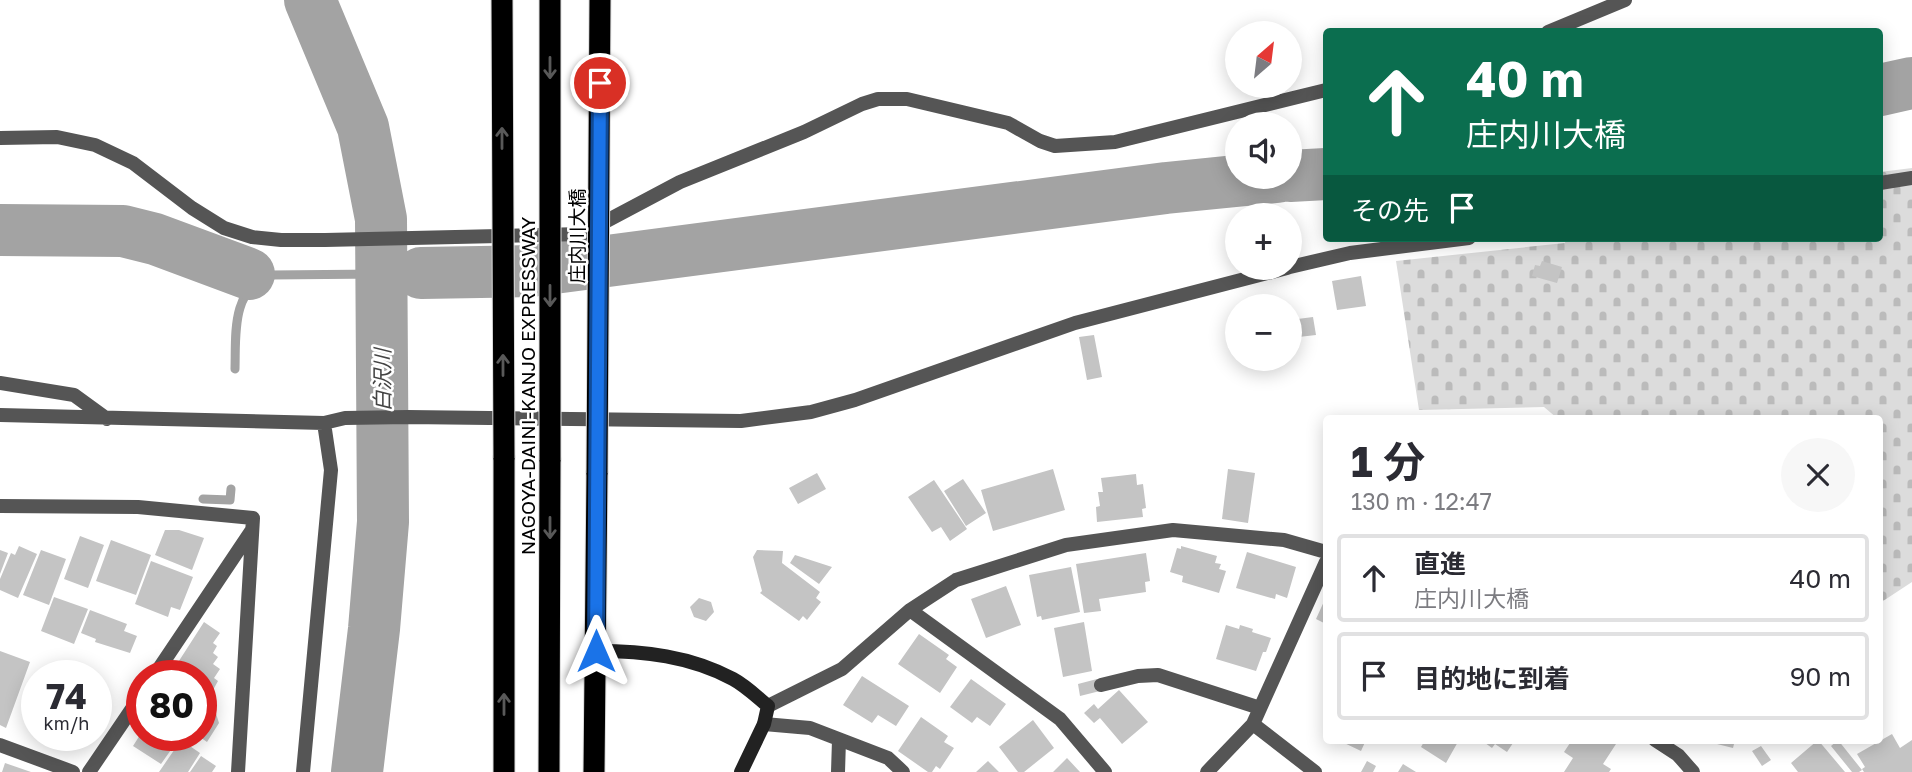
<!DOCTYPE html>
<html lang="ja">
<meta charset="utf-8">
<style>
:root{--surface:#fff;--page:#f7f7f7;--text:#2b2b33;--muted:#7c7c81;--line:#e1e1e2}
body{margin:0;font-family:"Golos Text","Noto Sans JP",sans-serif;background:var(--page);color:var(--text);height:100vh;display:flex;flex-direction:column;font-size:26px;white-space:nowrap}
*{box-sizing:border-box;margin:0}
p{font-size:23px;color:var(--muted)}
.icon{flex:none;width:38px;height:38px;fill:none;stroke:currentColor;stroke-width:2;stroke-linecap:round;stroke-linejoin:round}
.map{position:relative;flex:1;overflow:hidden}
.side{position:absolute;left:1323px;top:415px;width:560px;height:329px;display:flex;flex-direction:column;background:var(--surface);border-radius:7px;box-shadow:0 4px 18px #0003}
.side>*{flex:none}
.banner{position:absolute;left:1323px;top:28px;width:560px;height:214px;border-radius:7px;box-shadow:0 4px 18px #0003;background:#0b6e4f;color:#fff;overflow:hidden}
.needle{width:46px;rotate:28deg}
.buttons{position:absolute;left:1225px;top:21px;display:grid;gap:14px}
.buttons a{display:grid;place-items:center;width:77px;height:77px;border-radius:50%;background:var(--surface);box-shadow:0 4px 18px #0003;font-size:35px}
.speed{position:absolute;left:21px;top:660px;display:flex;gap:14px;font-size:35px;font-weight:700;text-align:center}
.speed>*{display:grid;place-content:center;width:91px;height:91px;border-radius:50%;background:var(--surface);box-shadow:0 4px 18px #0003;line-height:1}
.speed small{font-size:18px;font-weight:400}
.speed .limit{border:10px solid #d22;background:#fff;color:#111}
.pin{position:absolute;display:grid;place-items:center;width:60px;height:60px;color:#fff;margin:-30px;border:4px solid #fff;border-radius:50%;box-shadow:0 2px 7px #0007}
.me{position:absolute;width:77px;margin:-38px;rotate:0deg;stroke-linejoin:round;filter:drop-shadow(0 0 5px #0008)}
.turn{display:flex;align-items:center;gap:24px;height:147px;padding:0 28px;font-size:32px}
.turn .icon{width:91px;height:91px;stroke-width:2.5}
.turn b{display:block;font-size:49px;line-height:60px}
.then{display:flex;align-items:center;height:66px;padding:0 28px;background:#0003;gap:14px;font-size:26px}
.round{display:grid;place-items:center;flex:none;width:74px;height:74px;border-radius:37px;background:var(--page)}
.summary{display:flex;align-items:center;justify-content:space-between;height:119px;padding:0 28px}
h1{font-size:42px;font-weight:700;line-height:52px}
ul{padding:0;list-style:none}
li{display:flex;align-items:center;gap:21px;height:88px;margin:0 14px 10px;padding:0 14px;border:4px solid var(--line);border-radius:7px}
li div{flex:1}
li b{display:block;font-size:26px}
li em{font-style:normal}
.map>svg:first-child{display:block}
.cemetery{fill:url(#cemetery-stones)}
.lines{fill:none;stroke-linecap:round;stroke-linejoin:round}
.stream{stroke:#a3a3a3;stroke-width:9}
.river{stroke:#a3a3a3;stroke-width:52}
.building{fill:#c4c4c4}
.highway-casing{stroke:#dbdbdb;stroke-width:23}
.street{stroke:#555;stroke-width:14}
.secondary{stroke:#222;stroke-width:14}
.highway{stroke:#000;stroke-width:21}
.highway-bridge-casing{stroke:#dbdbdb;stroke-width:23;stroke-linecap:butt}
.highway-bridge{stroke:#000;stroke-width:21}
.oneway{stroke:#595959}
.route-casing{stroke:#114b97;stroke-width:18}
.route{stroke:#1a73e8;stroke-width:12}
.labels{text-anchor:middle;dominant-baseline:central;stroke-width:5;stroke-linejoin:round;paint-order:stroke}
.street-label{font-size:19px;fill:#000;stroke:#fff}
.water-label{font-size:21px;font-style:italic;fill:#444;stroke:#fff}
</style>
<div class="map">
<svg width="1912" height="772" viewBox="0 0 1912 772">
<defs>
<pattern id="cemetery-stones" width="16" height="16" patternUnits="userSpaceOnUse" patternTransform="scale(1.75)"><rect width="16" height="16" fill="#dcdcdc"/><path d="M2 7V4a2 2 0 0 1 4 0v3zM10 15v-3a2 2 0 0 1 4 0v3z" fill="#bbb"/></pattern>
</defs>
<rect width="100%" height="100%" fill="#fff"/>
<path class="cemetery" d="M1912,168V582L1880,603V418H1557L1544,407L1419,410L1396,261L1565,243L1566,238H1880V172Z"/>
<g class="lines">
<path class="stream" d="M235,369C236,334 231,290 270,275L381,274
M203,499L230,500L231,489"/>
<path class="river" d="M310,0L363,127L381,219L383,522L374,629L357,772
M1880,90L1912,83
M1290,176L1326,174
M0,230L123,231L155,239L249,274
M421,273L531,271L1166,188L1277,177"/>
</g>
<path class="building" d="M1542,261L1562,267L1557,283L1532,276L1535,265L1540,266Z
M1361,276L1366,306L1337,310L1332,281Z
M1313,317L1316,335L1290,338V320Z
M1094,335L1102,377L1087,380L1079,337Z
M1053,469L1065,510L993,531L981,490Z
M1228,469L1255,473L1248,523L1222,519Z
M817,473L826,489L798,504L789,488Z
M1136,474L1137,485L1143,484L1146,508L1142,509L1143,517L1097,522L1096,507L1100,506L1098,492H1103L1101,478Z
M963,479L986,513L966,526L944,491Z
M934,480L967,529L950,541L941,527L932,532L908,497Z
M165,530H179L204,538L192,570L155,555Z
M80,536L104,545L88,588L64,579Z
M111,540L151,555L136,595L96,581Z
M19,546L37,554L18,598L0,590V579L11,553L15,555Z
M1181,546L1217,556L1215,563L1221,564L1219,569L1226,571L1219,593L1182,582L1183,576L1170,572L1177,548L1181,549Z
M0,550L8,553L0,574Z
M41,550L66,559L49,605L23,595Z
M757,550L783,551L782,563L820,592L816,598L821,602L807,620L803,616L799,621L760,593L762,591L753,557Z
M1247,552L1296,567L1287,598L1276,594L1275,599L1236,588Z
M1146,553L1150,581L1145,582L1146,592L1099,599L1101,611L1084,613L1076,564Z
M795,555L832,567L819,584L790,563Z
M151,561L193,577L180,610L171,607L168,617L135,604Z
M1071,567L1080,612L1042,620L1041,616L1037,617L1029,575Z
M1006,586L1021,625L986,638L971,599Z
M54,597L88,609L74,644L41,631Z
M1326,597V624L1316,619Z
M699,598L711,602L714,612L706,621L694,617L690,607Z
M90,610L127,624L124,631L137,636L130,653L95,642L96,639L81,633Z
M204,622L220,633L213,643L217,646L213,653L218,657L213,664L220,669L214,678L218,681L213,690L201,683V676H195L177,664Z
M1084,622L1092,671L1063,677L1054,628Z
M1226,625L1239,629L1240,625L1253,629L1252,632L1271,638L1266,652H1263L1256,671L1216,659Z
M919,634L949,655L946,659L957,667L940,693L898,664Z
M0,651L30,662L6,728L0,725Z
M862,676L909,706L896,726L878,715L872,723L843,705Z
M971,679L1006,704L990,726L977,717L972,723L950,707Z
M1097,679L1100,691L1080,696L1078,684Z
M201,688L210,695L219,723L207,742L197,735H201Z
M1119,690L1148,722L1122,744L1100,718L1094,723L1084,713L1094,704L1098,709Z
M921,717L948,736L944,742L954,748L940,769L936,766L932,772H928L898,751Z
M1033,720L1054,748L1024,772H1018L999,747Z
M1892,734L1900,748L1912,740V772H1864L1862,769L1865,767L1857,754Z
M140,735H176L180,737L161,764L133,746Z
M181,740L200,753L188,772H159Z
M1338,740H1366L1361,751Z
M1425,740H1459L1446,763L1421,747Z
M1481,740H1515L1507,752L1495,744L1492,748Z
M1572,740H1611L1616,744L1603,764L1611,769L1609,772H1564L1573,758L1564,752Z
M1701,740H1735L1733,748Z
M1818,740L1845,772H1798L1791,763Z
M1838,740L1862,770L1859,772H1852L1831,746Z
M1761,746L1771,760L1762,766L1752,751Z
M201,756L216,766L212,772H190Z
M1067,758L1080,772H1053Z
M988,761L999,772H976Z
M1367,761L1376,766L1373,772H1361Z
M5,763L31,772H2Z
M1403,764L1416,772H1398Z"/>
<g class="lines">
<g class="highway-casing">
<path id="highway" d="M504,458V772
M549,772L550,460
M594,772L597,473"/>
</g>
<path class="street" d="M1548,32L1625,0
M0,138L57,137L95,145L133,163L192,208L224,228L252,237L281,240H325L582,234L680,182L804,132L862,104L878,99H907L1008,123L1040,141L1055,146L1115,142L1326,90
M1880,183L1912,178
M1290,267L1350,253L1469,238
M0,383L74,395L107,419
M0,415L324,423L331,470L303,772
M324,423L345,418L408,417L741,421L811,412L855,400L1075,323L1287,268
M0,506L138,507L253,518L238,772
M910,610L1060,719L1105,772
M154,676L252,530
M1101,685L1138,676L1158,675L1260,708
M768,706L842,669L910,610L956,580L1066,545L1173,530L1284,540L1326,552
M764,724L810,728L888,758L903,772
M1253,724L1315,772
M1655,740L1678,755L1693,772
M0,745L73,772
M89,772L142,694
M838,772L839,740
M1207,772L1253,724L1326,562"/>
<path class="secondary" d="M596,651C644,651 690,656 733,679C746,686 757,697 768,706L764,724L741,772"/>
<use href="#highway" class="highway"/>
<g class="highway-bridge-casing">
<path id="highway-bridge" d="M502,0L504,458
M550,0V460
M597,473L600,0"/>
</g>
<use href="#highway-bridge" class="highway-bridge"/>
</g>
<defs><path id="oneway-shaft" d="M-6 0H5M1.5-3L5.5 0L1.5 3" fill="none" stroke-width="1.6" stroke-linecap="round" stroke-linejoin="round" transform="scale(1.75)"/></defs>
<g class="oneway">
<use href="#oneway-shaft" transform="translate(550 68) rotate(90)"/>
<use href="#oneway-shaft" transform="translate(502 138) rotate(-90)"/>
<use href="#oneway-shaft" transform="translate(550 296) rotate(90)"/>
<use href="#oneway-shaft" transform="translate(503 365) rotate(-90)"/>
<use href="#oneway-shaft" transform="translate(550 528) rotate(90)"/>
<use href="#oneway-shaft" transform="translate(504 704) rotate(-90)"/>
</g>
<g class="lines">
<g class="route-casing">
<path id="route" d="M596,651L600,83"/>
</g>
<use href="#route" class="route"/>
</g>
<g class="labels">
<g class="street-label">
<text transform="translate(576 236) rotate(-90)">庄内川大橋</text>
<text transform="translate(527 386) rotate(-90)">NAGOYA-DAINI-KANJO EXPRESSWAY</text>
</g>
<g class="water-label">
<text transform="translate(382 380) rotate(-90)">白沢川</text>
</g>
</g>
</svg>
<div class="buttons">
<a><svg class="needle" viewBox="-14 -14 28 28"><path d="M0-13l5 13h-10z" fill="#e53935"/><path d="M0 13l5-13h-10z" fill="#7c7c81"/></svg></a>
<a><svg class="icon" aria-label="sound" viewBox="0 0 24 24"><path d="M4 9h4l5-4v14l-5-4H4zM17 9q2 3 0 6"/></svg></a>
<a>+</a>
<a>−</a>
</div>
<div class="speed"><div>74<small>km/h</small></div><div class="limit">80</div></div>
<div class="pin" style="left:600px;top:83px;background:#d93025"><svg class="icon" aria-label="arrive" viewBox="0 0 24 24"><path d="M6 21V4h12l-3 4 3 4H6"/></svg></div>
<svg class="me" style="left:596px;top:651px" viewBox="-20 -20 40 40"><path d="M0-17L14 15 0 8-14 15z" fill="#1a73e8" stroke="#fff" stroke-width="4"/></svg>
<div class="banner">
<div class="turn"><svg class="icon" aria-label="ahead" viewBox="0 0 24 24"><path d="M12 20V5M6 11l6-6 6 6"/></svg><div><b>40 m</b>庄内川大橋</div></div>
<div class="then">その先<svg class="icon" aria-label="arrive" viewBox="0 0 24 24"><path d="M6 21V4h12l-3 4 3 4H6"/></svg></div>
</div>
<section class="side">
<div class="summary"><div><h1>1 分</h1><p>130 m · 12:47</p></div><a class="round"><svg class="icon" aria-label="close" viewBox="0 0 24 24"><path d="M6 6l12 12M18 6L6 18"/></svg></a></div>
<ul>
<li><svg class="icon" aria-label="ahead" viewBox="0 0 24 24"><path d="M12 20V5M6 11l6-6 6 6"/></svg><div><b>直進</b><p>庄内川大橋</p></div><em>40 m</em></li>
<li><svg class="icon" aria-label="arrive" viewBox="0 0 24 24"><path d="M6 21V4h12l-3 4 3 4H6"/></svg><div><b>目的地に到着</b></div><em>90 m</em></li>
</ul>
</section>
</div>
